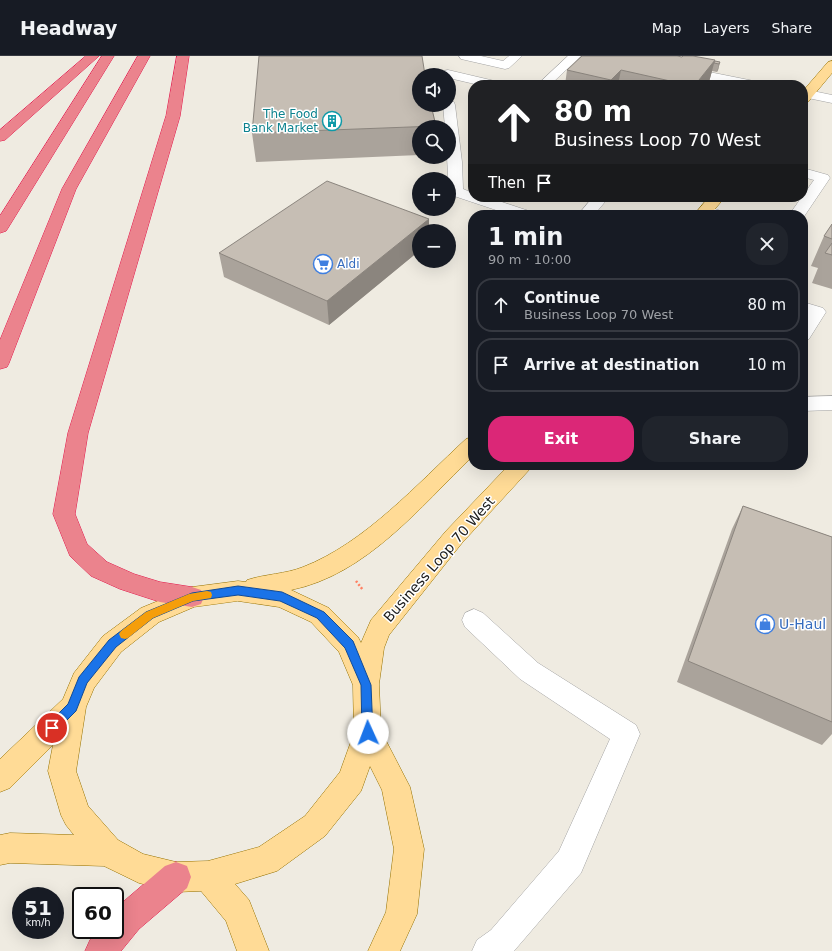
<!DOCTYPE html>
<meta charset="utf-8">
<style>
:root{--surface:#171b24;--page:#20242c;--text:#f1f3f6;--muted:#9ea1a6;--line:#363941;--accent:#db2777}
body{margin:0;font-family:"DejaVu Sans",sans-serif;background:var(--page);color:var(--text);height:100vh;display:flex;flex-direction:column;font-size:15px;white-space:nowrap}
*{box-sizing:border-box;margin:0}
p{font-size:13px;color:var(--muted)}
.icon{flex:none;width:22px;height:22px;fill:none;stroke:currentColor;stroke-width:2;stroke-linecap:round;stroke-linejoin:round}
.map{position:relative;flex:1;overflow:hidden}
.details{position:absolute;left:468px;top:154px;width:340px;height:260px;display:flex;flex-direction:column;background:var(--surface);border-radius:16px;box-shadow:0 4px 16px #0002}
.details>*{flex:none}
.hud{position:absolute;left:468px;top:24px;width:340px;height:122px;border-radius:16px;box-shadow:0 4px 16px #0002;background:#202124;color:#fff;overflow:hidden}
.fabs{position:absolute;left:412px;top:12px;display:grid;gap:8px}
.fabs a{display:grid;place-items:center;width:44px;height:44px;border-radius:50%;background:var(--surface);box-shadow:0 4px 16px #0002;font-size:20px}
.speed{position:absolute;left:12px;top:831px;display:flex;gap:8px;font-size:20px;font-weight:700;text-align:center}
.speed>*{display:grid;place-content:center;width:52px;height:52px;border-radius:50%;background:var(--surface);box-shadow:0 4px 16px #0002;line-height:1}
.speed small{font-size:10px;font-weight:400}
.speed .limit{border:2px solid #111;border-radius:6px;background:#fff;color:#111}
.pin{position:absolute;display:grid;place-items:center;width:34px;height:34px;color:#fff;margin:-17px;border:2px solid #fff;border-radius:50%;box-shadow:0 1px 4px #0007}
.me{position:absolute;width:44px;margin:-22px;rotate:358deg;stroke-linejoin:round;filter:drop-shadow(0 0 3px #0008)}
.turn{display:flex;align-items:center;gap:14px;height:84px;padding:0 20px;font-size:18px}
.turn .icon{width:52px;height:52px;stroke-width:2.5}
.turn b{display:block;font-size:28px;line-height:34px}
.then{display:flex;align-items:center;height:38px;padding:0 20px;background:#0003;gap:8px;font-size:15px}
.round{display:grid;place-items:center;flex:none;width:42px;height:42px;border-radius:16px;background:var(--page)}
.head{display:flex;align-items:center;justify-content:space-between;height:68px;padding:0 20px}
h1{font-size:24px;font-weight:700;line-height:30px}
.action{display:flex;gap:8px;margin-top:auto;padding:8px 20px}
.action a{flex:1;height:46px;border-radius:16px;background:var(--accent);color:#fff;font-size:16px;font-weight:700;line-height:46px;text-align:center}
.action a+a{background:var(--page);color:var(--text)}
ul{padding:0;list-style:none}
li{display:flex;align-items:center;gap:12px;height:54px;margin:0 8px 6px;padding:0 12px;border:2px solid var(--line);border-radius:16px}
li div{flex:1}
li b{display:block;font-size:15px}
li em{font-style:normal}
header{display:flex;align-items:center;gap:24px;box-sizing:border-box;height:56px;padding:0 20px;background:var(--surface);border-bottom:1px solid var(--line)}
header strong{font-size:19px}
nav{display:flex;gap:22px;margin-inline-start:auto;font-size:14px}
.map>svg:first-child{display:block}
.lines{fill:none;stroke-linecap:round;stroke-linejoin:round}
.minor-casing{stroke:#a3a3a3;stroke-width:1}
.major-casing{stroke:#957100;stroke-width:1}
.highway-casing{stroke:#e2194c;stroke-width:1}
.path{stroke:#ff8062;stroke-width:2.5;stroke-dasharray:2 2;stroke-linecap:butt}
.minor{fill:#fff;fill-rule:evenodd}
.major{fill:#ffdb96;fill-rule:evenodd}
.highway{fill:#eb838d;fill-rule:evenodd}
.wall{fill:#aaa39b}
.shaded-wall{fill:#8b857e}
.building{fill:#c6beb4;stroke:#8b857e}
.route{fill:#1a73e8;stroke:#114b97}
.slow{fill:#f59e0b}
.labels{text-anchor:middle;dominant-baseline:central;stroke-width:3;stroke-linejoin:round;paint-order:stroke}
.far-culture-label{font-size:12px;fill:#0d838f;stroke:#fff;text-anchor:end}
.far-shop-label{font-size:12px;fill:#366cbe;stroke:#fff;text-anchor:start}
.street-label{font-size:14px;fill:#1c1c1c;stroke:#fff}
.shop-label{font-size:14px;fill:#366cbe;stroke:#fff;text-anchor:start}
</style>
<header>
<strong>Headway</strong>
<nav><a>Map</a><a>Layers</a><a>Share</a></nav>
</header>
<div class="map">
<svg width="832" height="895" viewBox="0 0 832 895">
<rect width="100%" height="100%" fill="#efebe1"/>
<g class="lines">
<g class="minor-casing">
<path id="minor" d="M459,0H481L503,5L509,0H522L509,12L505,13L461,3Z
M568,0H581L550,29H537Z
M616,0H640L664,7L754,25L758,26L760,29C712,29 664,14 618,3Z
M448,14L499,26L501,29H479L449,22V19H442L444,15Z
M803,33L832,39V47L803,41Z
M449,45L454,46L455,49L462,106L463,133L473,137V141H487L532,156L535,159H511L451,139L449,137L447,101H449V71H445L443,49H449Z
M803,112L828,119L830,122L803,162V159H789L814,124L803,121Z
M593,141H609L594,159H578Z
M706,150L724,156L727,159L701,158L698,155L701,152Z
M803,246L823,252L826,256L809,283L803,285V264L807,258L803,257Z
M832,340V354L803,355V341Z
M474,553L483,557L538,607L636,669L640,678L581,817L514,895H472L477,884L491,874L559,795L610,683L520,623L465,571L462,564L465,557Z"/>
</g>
<g class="major-casing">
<path id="major" d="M832,5V17L808,46L803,47V35L828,6Z
M709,141H725L710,159H694Z
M473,381V400C420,451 366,519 291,534L329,552L358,581L361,587L371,564L446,475L509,409H533L529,414L462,487L389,579L384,592L379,628L381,675L410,731L424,793L417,858L400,895H368L386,856L394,793L382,734L370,710L361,735L325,780L277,815L235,828L249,844L269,895H237L226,865L201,835L176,836L139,827L104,810L10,807L0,809V779L10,777L74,779L66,769L61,759L48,715L53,689L10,732L0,736V703L63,643L74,617L103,580L141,552L192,531L238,525L246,526L247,524C265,518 286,518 303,511C365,487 417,428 466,383ZM238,545L279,551L311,566L339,596L353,629L354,677L340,716L305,760L259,791L208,805L176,806L143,798L118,784L88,750L76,715L86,651L94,632L121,596L159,566L194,551Z"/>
</g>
<g class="highway-casing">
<path id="highway" d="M86,0H99L5,84L0,85V74Z
M102,0H114L8,172L6,175L0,177V160Z
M138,0H150L76,133L9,307L7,311L0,313V284L62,133Z
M177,0H189L180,60L88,377L75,458L87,488L107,506L134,518L160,526L192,531L201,534L204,541L201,548L192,551L160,546L120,533L91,520L70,500L53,458L68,377L166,60Z
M176,806L187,810L191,821L187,832L139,873L121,895H85L90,884L98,874H115V853L117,851L165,810Z"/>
</g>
<path class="path" d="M356,525L363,534"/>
<use href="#minor" class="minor"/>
<use href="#major" class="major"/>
<use href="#highway" class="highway"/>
</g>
<path class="wall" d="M682,1L720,6L718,14L717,16L712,15L709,26L707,29H565L567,14Z
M431,49L436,71H419V99L256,106L252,77Z
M429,163V175H419V195L329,269L224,221L219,197Z
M832,168V233L812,227L818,212L811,210L824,180Z
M743,450L832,481V678L822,689L677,626L732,473Z"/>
<path class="shaded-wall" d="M715,4L709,26L707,29H695Z
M720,6L718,14L717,16L719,8Z
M621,14L618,29H610L611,24Z
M429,163V175H419V195L329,269L327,245Z"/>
<path class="building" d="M259,0H422L425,19H419V49H431L436,70L252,77Z
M582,0H677L682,1L683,0H693L715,4L695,29H688L621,14L611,24L567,14Z
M715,5L720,6L719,8L714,7Z
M327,125L429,163L327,245L219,197Z
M832,168V183L824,180Z
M832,187V199L825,197Z
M743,450L832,481V666L688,605Z"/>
<path class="route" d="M238,530L282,536L324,556L353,585L371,629L373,677L372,680L368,682L364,680L362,677L361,629L345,592L317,562L280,545L238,539L193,545L153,562L116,591L87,627L76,655L56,675L52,677L48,675L46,672L48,668L68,648L79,621L109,584L146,556L192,537Z"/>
<path class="slow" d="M207,535L211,536L212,539L211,542L193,545L153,562L128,582L125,583L121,582L119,578L121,575L146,556L189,538Z"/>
<defs>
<g id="building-ring" transform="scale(1)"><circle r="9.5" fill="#fff" stroke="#0f9aa8" stroke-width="1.5"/><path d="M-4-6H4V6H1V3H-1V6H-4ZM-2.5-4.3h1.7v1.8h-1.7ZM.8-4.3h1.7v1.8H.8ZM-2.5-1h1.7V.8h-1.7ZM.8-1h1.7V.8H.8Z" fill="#0f9aa8"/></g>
<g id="supermarket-ring" transform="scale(1)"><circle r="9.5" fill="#fff" stroke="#3f7fe0" stroke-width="1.5"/><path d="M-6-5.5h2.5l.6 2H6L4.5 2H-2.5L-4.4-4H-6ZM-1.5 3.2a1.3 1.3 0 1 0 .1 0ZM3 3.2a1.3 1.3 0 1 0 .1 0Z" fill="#3f7fe0"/></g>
<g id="shop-ring" transform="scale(1)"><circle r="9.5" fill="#fff" stroke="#3f7fe0" stroke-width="1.5"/><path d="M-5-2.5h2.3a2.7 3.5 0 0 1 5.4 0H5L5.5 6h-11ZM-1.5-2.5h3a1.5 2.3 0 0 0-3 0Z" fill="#3f7fe0"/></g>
</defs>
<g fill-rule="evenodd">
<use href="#building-ring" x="332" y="65"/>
<use href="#supermarket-ring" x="323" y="208"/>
<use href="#shop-ring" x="765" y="568"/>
</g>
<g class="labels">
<g class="far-culture-label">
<text x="318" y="58">The Food<tspan x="318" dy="14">Bank Market</tspan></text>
</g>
<g class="far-shop-label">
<text x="337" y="208">Aldi</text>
</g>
<g class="street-label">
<text transform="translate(439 503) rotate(-49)">Business Loop 70 West</text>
</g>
<g class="shop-label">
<text x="779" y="568">U-Haul</text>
</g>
</g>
</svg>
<div class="fabs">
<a><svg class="icon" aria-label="sound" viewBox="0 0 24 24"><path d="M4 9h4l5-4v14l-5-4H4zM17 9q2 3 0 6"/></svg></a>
<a><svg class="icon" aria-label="search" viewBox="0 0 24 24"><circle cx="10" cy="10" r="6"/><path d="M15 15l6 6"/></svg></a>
<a>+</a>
<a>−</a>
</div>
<div class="speed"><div>51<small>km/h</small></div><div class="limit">60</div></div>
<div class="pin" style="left:52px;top:672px;background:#d93025"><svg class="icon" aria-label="arrive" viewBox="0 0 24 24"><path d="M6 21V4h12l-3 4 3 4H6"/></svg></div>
<svg class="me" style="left:368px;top:677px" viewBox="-20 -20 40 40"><circle r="19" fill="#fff"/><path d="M0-13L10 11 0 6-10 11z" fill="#1a73e8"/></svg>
<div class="hud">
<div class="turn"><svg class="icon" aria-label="ahead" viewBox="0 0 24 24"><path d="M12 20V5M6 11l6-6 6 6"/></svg><div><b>80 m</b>Business Loop 70 West</div></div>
<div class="then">Then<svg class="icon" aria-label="arrive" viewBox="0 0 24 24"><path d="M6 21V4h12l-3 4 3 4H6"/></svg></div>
</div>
<section class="details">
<div class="head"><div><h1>1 min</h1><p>90 m · 10:00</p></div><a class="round"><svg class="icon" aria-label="close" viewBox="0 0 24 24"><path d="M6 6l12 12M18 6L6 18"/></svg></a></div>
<ul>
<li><svg class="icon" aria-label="ahead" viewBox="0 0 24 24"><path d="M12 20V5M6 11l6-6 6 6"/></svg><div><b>Continue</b><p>Business Loop 70 West</p></div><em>80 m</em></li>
<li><svg class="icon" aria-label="arrive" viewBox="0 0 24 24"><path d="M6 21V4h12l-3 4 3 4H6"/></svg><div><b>Arrive at destination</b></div><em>10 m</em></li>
</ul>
<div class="action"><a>Exit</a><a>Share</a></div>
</section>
</div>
